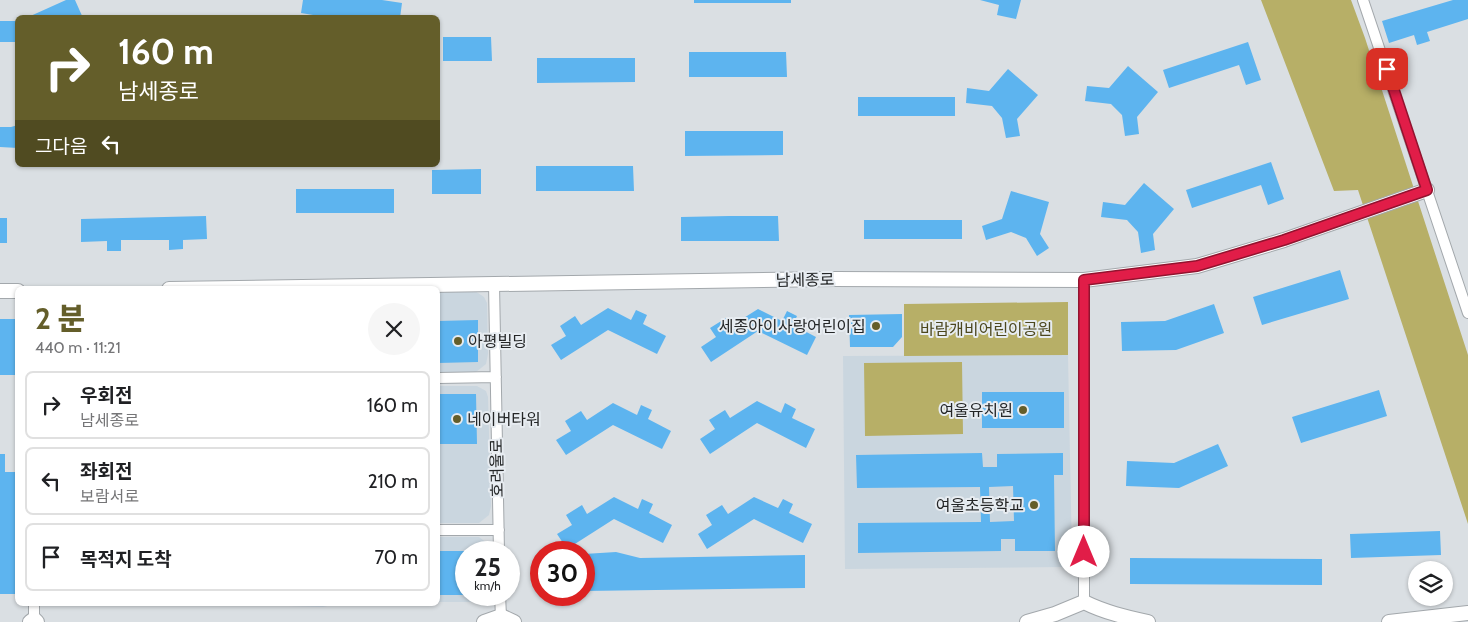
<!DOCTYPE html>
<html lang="ko">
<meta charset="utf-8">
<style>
:root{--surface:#fff;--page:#f6f6f6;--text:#202124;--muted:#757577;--line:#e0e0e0;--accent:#645e2a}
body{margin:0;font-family:Cabin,"Noto Sans KR",sans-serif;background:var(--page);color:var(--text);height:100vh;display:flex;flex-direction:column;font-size:19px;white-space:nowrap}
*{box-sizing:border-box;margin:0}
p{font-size:16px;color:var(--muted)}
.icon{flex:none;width:28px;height:28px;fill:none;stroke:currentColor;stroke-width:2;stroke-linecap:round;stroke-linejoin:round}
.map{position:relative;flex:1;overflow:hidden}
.drawer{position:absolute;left:15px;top:286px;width:425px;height:320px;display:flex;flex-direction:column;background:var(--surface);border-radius:8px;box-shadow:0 1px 4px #0004}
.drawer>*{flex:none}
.guide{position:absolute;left:15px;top:15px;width:425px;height:152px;border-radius:8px;box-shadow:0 1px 4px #0004;background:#645e2a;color:#fff;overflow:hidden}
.buttons{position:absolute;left:1408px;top:561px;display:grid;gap:10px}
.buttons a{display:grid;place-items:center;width:45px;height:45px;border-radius:50%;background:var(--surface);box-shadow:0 1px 4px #0004;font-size:25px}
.speed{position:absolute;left:455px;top:541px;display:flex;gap:10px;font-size:25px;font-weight:700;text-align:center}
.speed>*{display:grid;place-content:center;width:65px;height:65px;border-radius:50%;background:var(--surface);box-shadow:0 1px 4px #0004;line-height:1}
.speed small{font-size:12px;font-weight:400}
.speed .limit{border:8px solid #d22;background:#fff;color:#111}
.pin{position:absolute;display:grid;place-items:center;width:42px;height:42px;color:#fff;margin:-21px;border-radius:10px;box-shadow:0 2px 8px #0006}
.me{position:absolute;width:55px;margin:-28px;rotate:0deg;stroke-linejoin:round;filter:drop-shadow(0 0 4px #0008)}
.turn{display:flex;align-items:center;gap:18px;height:105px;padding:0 20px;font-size:22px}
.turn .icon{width:65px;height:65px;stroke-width:2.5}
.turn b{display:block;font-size:35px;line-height:42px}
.then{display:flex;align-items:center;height:48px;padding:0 20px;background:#0003;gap:10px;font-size:19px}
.round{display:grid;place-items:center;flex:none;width:52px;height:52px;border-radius:26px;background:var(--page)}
.overview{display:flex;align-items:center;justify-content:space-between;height:85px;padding:0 20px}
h1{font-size:30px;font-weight:800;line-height:38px;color:var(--accent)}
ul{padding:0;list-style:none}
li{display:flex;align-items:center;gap:15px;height:68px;margin:0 10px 8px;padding:0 10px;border:2px solid var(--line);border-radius:8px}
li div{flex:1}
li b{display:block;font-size:19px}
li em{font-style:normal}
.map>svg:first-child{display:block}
.built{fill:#cad6df}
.green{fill:#b7af67}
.building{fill:#5db4ef;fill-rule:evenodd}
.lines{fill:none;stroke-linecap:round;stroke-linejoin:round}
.street-casing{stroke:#a3a8ac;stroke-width:12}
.secondary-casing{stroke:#a3a8ac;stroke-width:16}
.street{stroke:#fff;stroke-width:10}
.secondary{stroke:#fff;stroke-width:14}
.route-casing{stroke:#92132f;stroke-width:12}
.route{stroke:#e11d48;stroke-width:9}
.poi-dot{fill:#645e2a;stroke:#e7ecf1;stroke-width:2}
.labels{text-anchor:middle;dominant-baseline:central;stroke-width:4;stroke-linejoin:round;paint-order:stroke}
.street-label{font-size:16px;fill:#242627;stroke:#e7ecf1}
.poi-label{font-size:16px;fill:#242627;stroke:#e7ecf1;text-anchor:end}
.park-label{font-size:16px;fill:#4c471e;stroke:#e7ecf1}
</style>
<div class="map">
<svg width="1468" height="622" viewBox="0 0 1468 622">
<rect width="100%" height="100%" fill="#dadfe3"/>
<path class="built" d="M475,291L484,297L487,303L488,354L486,364L476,372H438V292Z
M1068,355L1072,557L1063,567L845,569L843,356Z
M438,386H477L486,391L488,397L491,506L489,515L479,523H438Z
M438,537H479L487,543L489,552H466V595H490L486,602H438Z
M217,604H336L323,607Z"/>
<path class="green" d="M1261,0H1351L1365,38L1468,355V524L1358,190L1334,191Z
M1068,302V355L904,356V304Z
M962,362L963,434L865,436L864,363Z"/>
<path class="building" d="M66,0H75L83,18H26Z
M303,0H382L402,3L400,18H331L301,13Z
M694,0H791V3H694Z
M980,0H1021L1016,19L997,15L999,5Z
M1453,0H1468V19L1427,32L1430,41L1417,45L1414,35L1389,43L1382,21Z
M0,21H18V42H0Z
M443,37H491L492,61H443Z
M1248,42L1261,80L1246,85L1239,65L1169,88L1163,70Z
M689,52H786L787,77H689Z
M537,58H635V82L537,83Z
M1128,66L1158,92L1137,117L1139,134L1125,136L1122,115L1111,104L1085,101L1087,86L1109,88Z
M1008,69L1038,95L1017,119L1020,136L1006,138L1002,118L992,106L966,103L967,88L989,91Z
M858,97H955V116H858Z
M18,125V148L0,147V127H11Z
M685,131H783V155L685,156Z
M1271,162L1284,199L1268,205L1261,185L1192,208L1186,190Z
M536,166H633L634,191H536Z
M481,169V194H432V170Z
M1144,183L1174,209L1153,234L1155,250L1141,253L1138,232L1127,220L1101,217L1103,202L1125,205Z
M296,189H394V213H296Z
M1011,191L1049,202L1040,234L1049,248L1037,256L1026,238L1011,232L986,240L982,226L1002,219Z
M206,216L207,239L183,240V249L169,250V240H121V251H107V241L81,242V219Z
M729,216H778L779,241H681V217Z
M0,218H7V243H0Z
M864,220H962V239H864Z
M1340,270L1349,299L1262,325L1253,297Z
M1214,304L1224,333L1176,350L1122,351L1121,322L1165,321Z
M608,308L631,320L636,310L647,315L643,324L666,336L657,354L608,330L561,360L551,345L566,336L560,326L575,316L581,325Z
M758,309L782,321L787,311L797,316L793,325L816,337L807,355L758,331L711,362L701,347L716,337L710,328L726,318L731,326Z
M902,314V337L893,347H850L849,315Z
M0,319H15L16,375H0Z
M478,320V362L438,363V321Z
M1379,390L1387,416L1301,443L1292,417Z
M982,392H1064V428H982Z
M438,394H476L477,444H438Z
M757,401L781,413L785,403L796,409L792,418L815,429L806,448L757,423L710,454L700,439L715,429L709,420L725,410L730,418Z
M613,403L637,415L641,405L652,410L648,419L671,431L662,449L613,425L566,455L556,440L571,431L565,421L581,411L587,420Z
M1218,444L1228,466L1179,488L1126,486L1127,461L1174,463Z
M982,453L983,467H997V454L1063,453V475H1054L1055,551H1015V539H1001V551L858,553V523L981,522L980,487L857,488L856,455ZM1013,486L1014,521L990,522L989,487Z
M0,454H5V472H15L16,594H0Z
M614,497L638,509L642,499L653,504L649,513L672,525L663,543L614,519L567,549L557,534L572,525L566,515L582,505L587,514Z
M754,497L778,508L783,499L793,504L789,513L812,524L803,543L754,519L707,549L698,534L712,525L706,515L722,505L728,514Z
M1440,531L1441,555L1351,558L1350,534Z
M438,551H466V595H438Z
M616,552L640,558L805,555V588L584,591V554Z
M541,555V588L539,586L538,556Z
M1130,558L1322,559V585L1130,584Z"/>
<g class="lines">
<g class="street-casing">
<path id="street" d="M1363,0L1468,313
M494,284L499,552
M438,378L496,377
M438,530H499
M500,595L501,616
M1084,602V280
M34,604V619"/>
</g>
<g class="secondary-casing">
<path id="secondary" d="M169,289L834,279L1084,280L1197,266L1284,240L1427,190
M0,291H18
M30,622L34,619L37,622
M484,622L501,616L514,622
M1027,622L1055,614L1084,602C1104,612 1125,617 1148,622
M1389,622L1468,613"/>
</g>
<use href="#street" class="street"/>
<use href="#secondary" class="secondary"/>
</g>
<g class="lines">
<g class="route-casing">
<path id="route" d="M1084,552V280L1197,266L1284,240L1427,190L1387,69"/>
</g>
<use href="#route" class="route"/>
</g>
<g class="poi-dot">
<circle cx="876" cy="326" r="5"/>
<circle cx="458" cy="341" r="5"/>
<circle cx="1023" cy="410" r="5"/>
<circle cx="457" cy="419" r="5"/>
<circle cx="1034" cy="505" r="5"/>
</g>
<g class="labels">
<g class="street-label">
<text transform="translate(805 280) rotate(-1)">남세종로</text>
<text transform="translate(497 468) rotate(-91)">호려울로</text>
</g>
<g class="poi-label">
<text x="866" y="326">세종아이사랑어린이집</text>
<text x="468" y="341" text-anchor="start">아평빌딩</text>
<text x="1013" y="410">여울유치원</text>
<text x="467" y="419" text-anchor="start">네이버타워</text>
<text x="1024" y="505">여울초등학교</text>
</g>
<g class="park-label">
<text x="986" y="329">바람개비어린이공원</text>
</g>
</g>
</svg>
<div class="buttons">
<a><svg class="icon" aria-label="layers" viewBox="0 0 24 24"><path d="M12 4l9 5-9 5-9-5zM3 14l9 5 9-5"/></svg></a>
</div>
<div class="speed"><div>25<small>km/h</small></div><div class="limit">30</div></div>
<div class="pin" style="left:1387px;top:69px;background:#d93025"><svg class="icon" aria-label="arrive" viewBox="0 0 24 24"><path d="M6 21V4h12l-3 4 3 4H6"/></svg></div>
<svg class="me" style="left:1084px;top:552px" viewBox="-20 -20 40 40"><circle r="19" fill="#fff"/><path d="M0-13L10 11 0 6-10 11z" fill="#e11d48"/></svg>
<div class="guide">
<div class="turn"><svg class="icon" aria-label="right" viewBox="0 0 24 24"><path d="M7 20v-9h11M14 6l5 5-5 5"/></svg><div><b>160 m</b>남세종로</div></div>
<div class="then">그다음<svg class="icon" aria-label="left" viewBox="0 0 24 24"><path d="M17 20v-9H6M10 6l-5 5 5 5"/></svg></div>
</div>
<section class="drawer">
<div class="overview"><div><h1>2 분</h1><p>440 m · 11:21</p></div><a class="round"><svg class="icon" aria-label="close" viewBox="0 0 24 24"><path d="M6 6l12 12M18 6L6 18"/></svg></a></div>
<ul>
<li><svg class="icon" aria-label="right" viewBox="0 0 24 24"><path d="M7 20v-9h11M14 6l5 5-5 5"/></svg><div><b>우회전</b><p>남세종로</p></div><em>160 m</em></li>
<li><svg class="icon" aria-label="left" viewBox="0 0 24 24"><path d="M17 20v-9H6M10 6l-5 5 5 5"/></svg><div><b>좌회전</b><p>보람서로</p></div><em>210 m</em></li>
<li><svg class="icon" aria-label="arrive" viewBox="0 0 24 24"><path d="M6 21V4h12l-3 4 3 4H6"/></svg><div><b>목적지 도착</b></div><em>70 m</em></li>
</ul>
</section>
</div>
